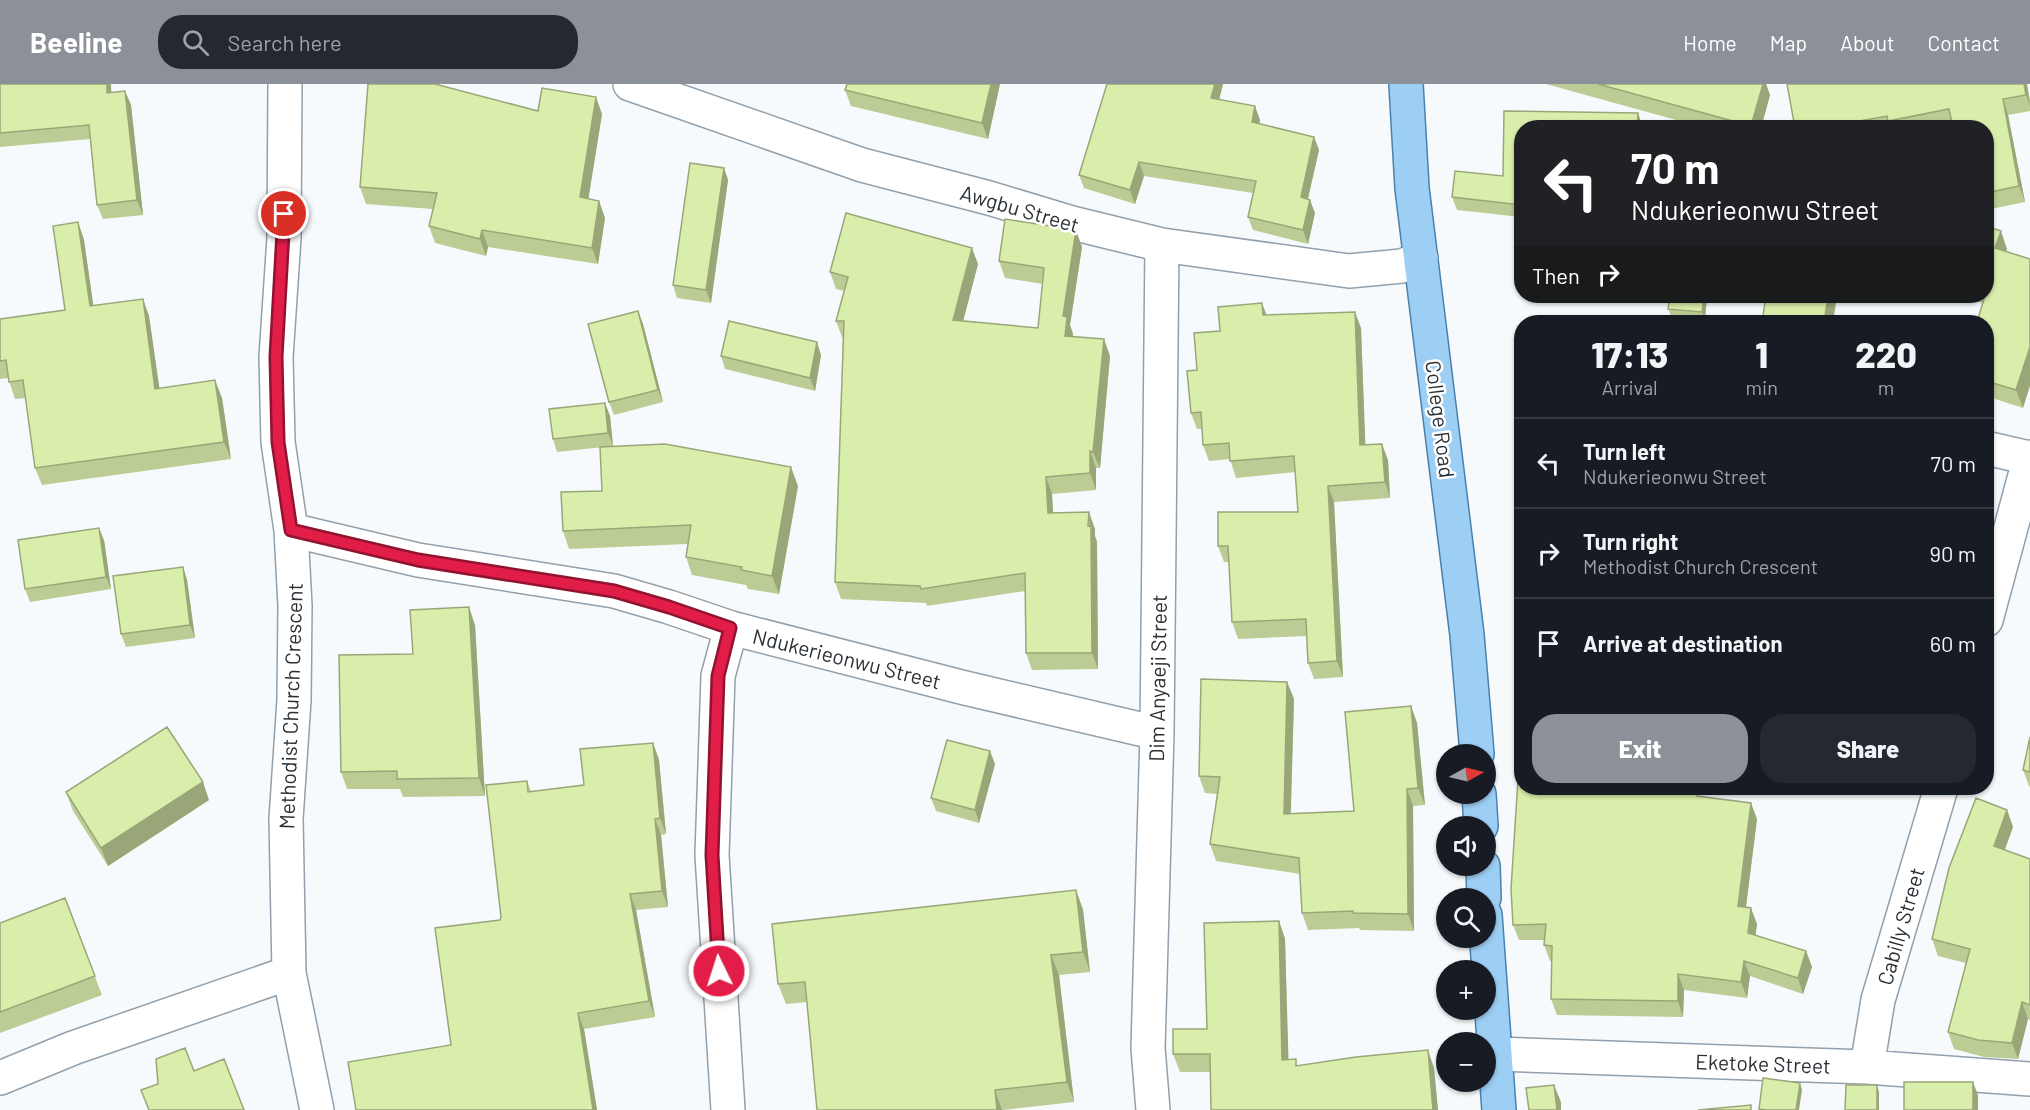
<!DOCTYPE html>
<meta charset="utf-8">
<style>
:root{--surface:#171b24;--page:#242831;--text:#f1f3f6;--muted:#9ea1a6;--line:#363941;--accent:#8c9099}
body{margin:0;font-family:Barlow,sans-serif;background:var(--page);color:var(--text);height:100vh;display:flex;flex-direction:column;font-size:22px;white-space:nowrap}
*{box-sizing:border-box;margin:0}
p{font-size:20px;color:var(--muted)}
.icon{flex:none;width:33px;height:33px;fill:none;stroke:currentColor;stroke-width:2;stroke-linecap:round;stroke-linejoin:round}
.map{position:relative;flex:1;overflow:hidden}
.sheet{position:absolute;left:1514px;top:231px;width:480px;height:480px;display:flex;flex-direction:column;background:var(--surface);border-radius:24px;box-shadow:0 2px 4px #0004}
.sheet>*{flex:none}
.hud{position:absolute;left:1514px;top:36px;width:480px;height:183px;border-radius:24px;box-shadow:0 2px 4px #0004;background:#202124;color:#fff;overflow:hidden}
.needle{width:39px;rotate:82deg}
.tools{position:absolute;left:1436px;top:660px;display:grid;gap:12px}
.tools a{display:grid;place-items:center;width:60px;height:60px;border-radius:50%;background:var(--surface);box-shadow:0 2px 4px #0004;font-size:30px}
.pin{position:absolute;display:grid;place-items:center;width:51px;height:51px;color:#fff;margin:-26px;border:3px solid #fff;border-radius:50%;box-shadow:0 2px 6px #0007}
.me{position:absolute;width:66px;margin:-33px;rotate:356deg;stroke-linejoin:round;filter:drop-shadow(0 0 4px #0008)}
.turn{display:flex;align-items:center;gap:21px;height:126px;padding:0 18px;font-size:27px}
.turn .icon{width:78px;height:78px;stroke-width:2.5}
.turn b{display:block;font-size:42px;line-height:51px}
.then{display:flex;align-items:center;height:57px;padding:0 18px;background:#0003;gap:12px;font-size:22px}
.eta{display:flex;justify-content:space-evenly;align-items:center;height:102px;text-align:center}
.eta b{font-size:36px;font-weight:800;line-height:42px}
.button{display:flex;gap:12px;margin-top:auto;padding:12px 18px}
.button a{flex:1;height:69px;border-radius:24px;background:var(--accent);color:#fff;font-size:24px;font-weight:800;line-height:69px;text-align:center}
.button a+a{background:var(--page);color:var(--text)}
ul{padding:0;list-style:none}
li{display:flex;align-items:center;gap:18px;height:90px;padding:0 18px;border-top:2px solid var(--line)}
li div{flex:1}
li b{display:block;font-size:22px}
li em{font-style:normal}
header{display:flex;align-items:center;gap:36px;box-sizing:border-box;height:84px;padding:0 30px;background:var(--accent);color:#fff}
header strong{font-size:28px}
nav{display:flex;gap:33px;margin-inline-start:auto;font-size:21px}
.search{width:420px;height:54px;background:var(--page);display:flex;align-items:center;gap:15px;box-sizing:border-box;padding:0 21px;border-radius:24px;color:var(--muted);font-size:22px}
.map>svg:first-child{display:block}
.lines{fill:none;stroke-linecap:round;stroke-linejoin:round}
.minor-casing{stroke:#91a0ac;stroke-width:36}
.major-casing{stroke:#4a81ad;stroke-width:36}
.minor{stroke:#fff;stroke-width:33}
.major{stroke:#9dcef4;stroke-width:33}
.wall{fill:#bbcd94}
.shaded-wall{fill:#99a778}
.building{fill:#daeeac;stroke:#99a778;stroke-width:1.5}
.route-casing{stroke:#92132f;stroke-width:15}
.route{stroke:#e11d48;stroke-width:10}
.labels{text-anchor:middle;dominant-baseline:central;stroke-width:5;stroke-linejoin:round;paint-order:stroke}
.street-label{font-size:21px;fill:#2a3035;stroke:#fff}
</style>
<header>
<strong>Beeline</strong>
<div class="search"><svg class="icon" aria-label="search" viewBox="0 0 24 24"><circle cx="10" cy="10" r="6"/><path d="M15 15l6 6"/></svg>Search here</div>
<nav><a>Home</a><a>Map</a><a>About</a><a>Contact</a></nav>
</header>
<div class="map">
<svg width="2030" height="1026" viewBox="0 0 2030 1026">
<rect width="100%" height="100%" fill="#f6fafc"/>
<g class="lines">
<g class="minor-casing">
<path id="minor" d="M285,0L284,154L276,273L278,358L291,446L295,522L294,616L286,735L289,889L317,1026
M630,0L862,81L989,114L1072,139L1162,161L1349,187L1402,182L1421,174
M1986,364L2029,374
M291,446L418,476L614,507L669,523L731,544L965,604L1157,649
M1986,536L2030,373
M1495,970L1867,983L2030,995
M1867,983L1878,916L1941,704
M0,994L73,964L289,889
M728,1026L712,771L718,592L731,544
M1153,1026L1148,964L1157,649L1162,161"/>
</g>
<g class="major-casing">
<path id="major" d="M1406,0L1412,104L1467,551L1477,670
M1479,710L1481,742
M1483,782L1484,814
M1485,831L1499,1026"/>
</g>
<use href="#minor" class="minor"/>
<use href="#major" class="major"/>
</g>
<path class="wall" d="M0,0L111,9L125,7L131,21L143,131L103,135L97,121L90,55L0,63Z
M847,0H1000L988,55L851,22L845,6Z
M1107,0H1223L1219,16L1260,36L1259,40L1314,53L1319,66L1308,115L1315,129L1308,160L1253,146L1248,133L1253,109L1144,92L1135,120L1084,104L1079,91Z
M1546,0H1766L1770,11L1761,44H1705Z
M1787,0H2027L2030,16V27L2008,31L2025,118L1986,126V44L1952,42L1942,44H1795Z
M538,27L602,30L588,115L599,117L605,134L598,180L488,163L486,172L435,159L429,142L433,125L366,120L360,103Z
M1504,27L1638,29L1642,41V44H1521V133L1457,126L1452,113L1455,87L1503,92Z
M724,84L728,96L711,219L677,214L673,201Z
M78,138L84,156L93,222L143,215L149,232L159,304L222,314L231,375L42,401L35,384L26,314L15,315L8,294L0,295V235L65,226Z
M1986,142L2007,165L2006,167L2023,324L1986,312V238L1983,219L1961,212H1986Z
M1082,163L1070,241L1073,250V252L1110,272L1100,384H1096V406L1052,410L1053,429L1095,445V452L1097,458L1098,585L1032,586L1026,569L1025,507L927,522L926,519L841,515L835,498L843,254L842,253L836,237L844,207L836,205L830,188L978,180L963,237L1038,244L1043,200L1005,194L999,177Z
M1670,212H1707L1705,235L1671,232L1668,225Z
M638,227L643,240L663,318L614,331L609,318Z
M1266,231L1361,244L1365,361L1388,376L1390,414L1334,418L1343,593L1314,595L1308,579L1307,552L1238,555L1232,538L1229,478H1224L1218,462L1298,428L1296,388L1236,394L1230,375L1209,377L1203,361L1202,345H1197L1191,329L1197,286L1220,247Z
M821,271L815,307L725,285L721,272Z
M605,319L610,332L613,362L557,368L553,355Z
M798,402L779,510L748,505L746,501L692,491L686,473L688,460L569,465L563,447Z
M104,456L111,505L30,518L25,505Z
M183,483L187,496L195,554L126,563L121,550Z
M475,541L485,712L403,713L400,705H347L341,688L413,570Z
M1287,598L1294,615L1291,729L1354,727L1411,622L1417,639L1425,721L1413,722L1414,847L1360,846L1359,844L1308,846L1302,829L1300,790L1216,777L1210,760L1217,710L1205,709L1199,692Z
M2030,653V703L2029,702L2023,686Z
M653,659L659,676L666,750L661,751L668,823L636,826L655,933L584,945L597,1026H356L451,961L500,836L527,697L531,707L584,701Z
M995,680L979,739L936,727L931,714Z
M1691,704H1710L1708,708Z
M66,708L209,716L108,782L73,727Z
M1701,712L1757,735L1746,823L1757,840L1755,851L1806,867L1812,883L1803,910L1750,892L1747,914L1684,906L1683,933L1557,931L1551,915L1552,877H1550L1544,861L1545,856H1519L1513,841Z
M2007,726L2013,743L2004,766L2030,775V936L2028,935L2018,975L1984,973L1954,965L1948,948L1966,879L1938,872L1932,855Z
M1076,806L1083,826L1090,888L1059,891L1074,1018L1003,1026H817L807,918L786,920L778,900Z
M65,814L102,911L0,949V839Z
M1279,837L1285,855L1288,975L1299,982L1434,984L1438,1026H1211L1210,988H1180L1173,970L1207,945Z"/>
<path class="shaded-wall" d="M107,0H111L112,23L107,9Z
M991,0H1000L988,55L982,39Z
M1215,0H1223L1216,28L1211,14Z
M1763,0H1766L1770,11L1761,44H1752L1751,42Z
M2024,0H2027L2030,22L2026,11Z
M125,7L131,21L143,131L137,116Z
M596,13L602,30L586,130L580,113Z
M2003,15L2008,31L2025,118L2019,102Z
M1255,22L1260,36L1257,52L1252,38Z
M1638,29L1642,41V44H1637Z
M1314,53L1319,66L1305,127L1301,113Z
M1139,78L1144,92L1135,120L1130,106Z
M724,84L728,96L711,219L706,206Z
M1310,116L1315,129L1308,160L1303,146Z
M599,117L605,134L598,180L592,164Z
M78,138L84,156L96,240L90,222Z
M482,146L488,163L486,172L480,155Z
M1076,146L1082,163L1070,241L1073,250L1071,268L1065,252L1063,232Z
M2001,147L2007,165L2001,182L1995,164Z
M972,164L978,180L959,253L953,236Z
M1704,212H1707L1705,235L1702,228Z
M1828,212H1837L1833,238H1824Z
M143,215L149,232L162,322L155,305Z
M1262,219L1268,235L1263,231Z
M638,227L643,240L663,318L658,306Z
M1355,228L1361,244L1366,377L1360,361Z
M1104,255L1110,272L1100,384L1093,368Z
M817,258L821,271L815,307L810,294Z
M2030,263V302L2023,324L2016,306Z
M215,296L222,314L231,375L224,358Z
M605,319L610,332L613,362L608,349Z
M1382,360L1388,376L1390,414L1385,398Z
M1090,367L1096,384V406L1090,389Z
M791,383L798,402L779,510L772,492Z
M1046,393L1052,410L1054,445L1048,429Z
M1986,400L1992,416L1986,433Z
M1328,402L1334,418L1343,593L1337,577Z
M1089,428L1095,445V452L1097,458L1098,585L1092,569Z
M99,444L104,456L111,505L106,493Z
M183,483L187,496L195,554L190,541Z
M469,523L475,541L485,712L479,694Z
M1287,598L1294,615L1290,747L1284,730Z
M1411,622L1417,639L1425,721L1418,704Z
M653,659L659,676L666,750L660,734Z
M990,667L995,680L979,739L975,726Z
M203,698L209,716L108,782L101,764Z
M1407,705L1413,722L1414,847L1408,830Z
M1751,719L1757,735L1744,838L1738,822Z
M2007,726L2013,743L2000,779L1994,762Z
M655,735L661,751L668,823L662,807Z
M1076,806L1083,826L1090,888L1083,868Z
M630,810L636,826L655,933L649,917Z
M1751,824L1757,840L1754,865L1748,849Z
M1279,837L1285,855L1289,993L1282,976Z
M1806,867L1812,883L1803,910L1798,894Z
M1051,871L1059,891L1074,1018L1067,998Z
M1744,877L1750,892L1747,914L1741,898Z
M1678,890L1684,906L1683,933L1678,917Z
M2022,918L2028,935L2018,975L2012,959Z
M578,929L584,945L597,1026H593Z
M1428,966L1434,984L1438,1026H1433Z
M1973,998L1978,1011V1026H1973Z
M1800,999L1802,1006L1799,1026H1796Z
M1554,1001L1561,1018V1026H1557Z
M1877,1001L1879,1008V1026H1877Z
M995,1006L1002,1026H997Z"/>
<path class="building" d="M0,0H107V9L125,7L137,116L97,121L89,41L0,49Z
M368,0H435L538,27L542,4L596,13L580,113L599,117L592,164L482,146L480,155L429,142L437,109L360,103Z
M847,0H991L982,39L845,6Z
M1107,0H1215L1211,14L1255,22L1252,38L1314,53L1301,113L1310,116L1303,146L1248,133L1256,97L1139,78L1130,106L1079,91Z
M1598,0H1763L1751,42Z
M1787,0H2024L2026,11L2003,15L2019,102L1986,109V44H1953L1949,25L1888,37L1887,32L1820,44H1795Z
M1504,27L1638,29L1637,44H1521V121L1452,113L1455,87L1503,92Z
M690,79L724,84L706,206L673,201Z
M846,129L972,164L953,236L1038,244L1044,184L999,177L1005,135L1076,146L1063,232L1067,233L1065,252L1104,255L1093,368L1090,367V389L1046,393L1048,429L1089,428L1088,442L1091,441L1092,569H1026L1025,489L921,505L920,502L835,498L844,237H836L848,193L830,188Z
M78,138L90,222L143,215L155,305L215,296L224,358L35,384L23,296L9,298L6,276L0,277V235L65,226L53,142Z
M1986,142L2001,147L1995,164L2030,175V263L2016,306L1986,297V238H1977L1987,205H1986Z
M1670,212H1704L1702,228L1668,225Z
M1766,212H1828L1824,238H1762Z
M1262,219L1263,231L1355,228L1360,361L1382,360L1385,398L1328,402L1337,577L1308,579L1306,535L1232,538L1228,462H1218V428H1298L1294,372L1230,377L1229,359L1203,361L1201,328L1191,329L1187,287L1197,286L1194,249L1220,247L1218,223Z
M638,227L658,306L609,318L588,240Z
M729,237L817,258L810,294L721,272Z
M605,319L608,349L553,355L549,325Z
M665,360L791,383L772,492L741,486L742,483L686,473L691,441L563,447L561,408L602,407L600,363Z
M99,444L106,493L25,505L18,456Z
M183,483L190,541L121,550L113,492Z
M469,523L479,694L397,695V687L341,688L339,571L413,570L410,526Z
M1201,595L1287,598L1284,730L1354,727L1345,628L1411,622L1418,704L1407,705L1408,830L1353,829V827L1302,829L1299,774L1210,760L1220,693L1199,692Z
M167,643L203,698L101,764L66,708Z
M2030,653V688L2023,686Z
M947,656L990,667L975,726L931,714Z
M653,659L660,734L655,735L662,807L630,810L649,917L578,929L593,1026H356L348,978L451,961L435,844L500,836L501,833L486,701L527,697L528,708L584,701L580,665Z
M1518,695H1521V704H1652L1699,706L1697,712L1751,719L1738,822L1751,824L1748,849L1806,867L1798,894L1744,877L1741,898L1678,890V917L1551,915L1552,862L1544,861L1546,840L1513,841L1511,805Z
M1976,714L2007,726L1994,762L2030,775V921L2022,918L2012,959L1978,956L1948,948L1970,865L1932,855L1949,784Z
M1076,806L1083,868L1051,871L1067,998L995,1006L997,1026H817L805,898L778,900L772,840Z
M65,814L95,892L0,928V839Z
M1279,837L1282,976L1296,975V982L1356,973L1428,966L1433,1026H1211L1210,970H1173V945H1207L1204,839Z
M185,964L194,987L224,975L244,1026H149L141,1006L158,1000L156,975Z
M1763,994L1800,999L1796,1026H1766L1759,1025Z
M1904,998H1973V1026H1904Z
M1554,1001L1557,1026H1529L1526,1004Z
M1846,1001H1877V1026H1845Z
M1751,1021V1026H1698Z"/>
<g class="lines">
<g class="route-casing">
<path id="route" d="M284,130L276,273L278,358L291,446L418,476L614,507L669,523L730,544L718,592L715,682L712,771L719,887"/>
</g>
<use href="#route" class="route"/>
</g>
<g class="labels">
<g class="street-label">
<text transform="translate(1020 124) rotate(16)">Awgbu Street</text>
<text transform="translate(1441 335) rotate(83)">College Road</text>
<text transform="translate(847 574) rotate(14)">Ndukerieonwu Street</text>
<text transform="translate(1157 594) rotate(-89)">Dim Anyaeji Street</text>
<text transform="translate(290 622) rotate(-88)">Methodist Church Crescent</text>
<text transform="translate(1900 842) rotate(-74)">Cabilly Street</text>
<text transform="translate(1763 979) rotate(2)">Eketoke Street</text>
</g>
</g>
</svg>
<div class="tools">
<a><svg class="needle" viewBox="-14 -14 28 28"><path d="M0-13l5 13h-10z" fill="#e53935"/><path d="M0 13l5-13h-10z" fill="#9ea1a6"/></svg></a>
<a><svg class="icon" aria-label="sound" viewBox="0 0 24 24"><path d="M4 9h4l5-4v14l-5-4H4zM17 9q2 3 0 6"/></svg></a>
<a><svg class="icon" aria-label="search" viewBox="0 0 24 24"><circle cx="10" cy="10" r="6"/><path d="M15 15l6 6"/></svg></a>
<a>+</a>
<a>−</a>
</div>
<div class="pin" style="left:284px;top:130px;background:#d93025"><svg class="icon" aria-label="arrive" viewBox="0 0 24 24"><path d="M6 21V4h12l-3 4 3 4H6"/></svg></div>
<svg class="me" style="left:719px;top:887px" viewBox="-20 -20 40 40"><circle r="17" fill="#e11d48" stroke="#fff" stroke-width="3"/><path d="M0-11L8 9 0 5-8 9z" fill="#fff"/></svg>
<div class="hud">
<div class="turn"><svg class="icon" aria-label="left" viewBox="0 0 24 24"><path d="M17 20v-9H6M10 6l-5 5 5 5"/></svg><div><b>70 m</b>Ndukerieonwu Street</div></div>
<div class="then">Then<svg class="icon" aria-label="right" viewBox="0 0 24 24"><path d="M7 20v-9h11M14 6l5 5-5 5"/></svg></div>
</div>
<section class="sheet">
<div class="eta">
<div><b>17:13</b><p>Arrival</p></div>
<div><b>1</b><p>min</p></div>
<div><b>220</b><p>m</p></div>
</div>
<ul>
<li><svg class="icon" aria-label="left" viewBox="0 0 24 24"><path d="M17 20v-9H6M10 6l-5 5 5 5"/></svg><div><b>Turn left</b><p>Ndukerieonwu Street</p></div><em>70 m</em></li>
<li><svg class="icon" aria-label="right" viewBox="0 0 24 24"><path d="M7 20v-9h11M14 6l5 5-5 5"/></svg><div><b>Turn right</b><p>Methodist Church Crescent</p></div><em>90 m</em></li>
<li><svg class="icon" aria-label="arrive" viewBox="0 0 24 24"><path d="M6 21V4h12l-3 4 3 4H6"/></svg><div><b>Arrive at destination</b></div><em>60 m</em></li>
</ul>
<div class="button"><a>Exit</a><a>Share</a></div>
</section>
</div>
